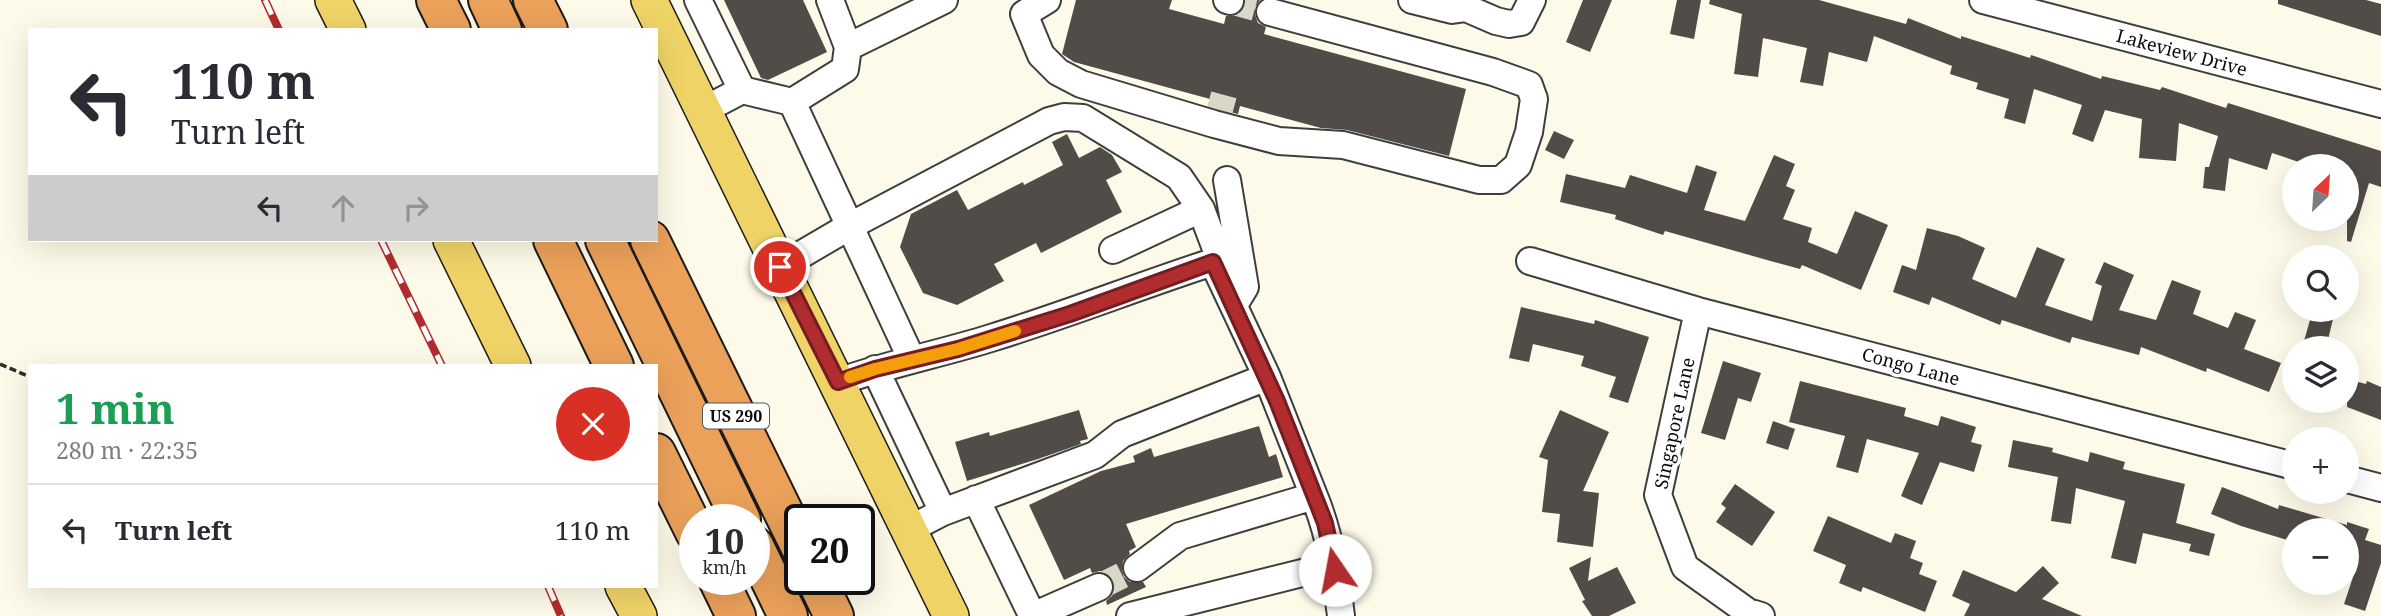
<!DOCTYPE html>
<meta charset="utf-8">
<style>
:root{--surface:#fff;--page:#f2f2f3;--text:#2b2b33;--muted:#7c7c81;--line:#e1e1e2}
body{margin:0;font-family:"Noto Serif",serif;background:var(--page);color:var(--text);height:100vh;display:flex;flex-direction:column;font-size:26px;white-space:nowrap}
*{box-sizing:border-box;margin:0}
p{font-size:23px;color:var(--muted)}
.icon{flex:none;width:38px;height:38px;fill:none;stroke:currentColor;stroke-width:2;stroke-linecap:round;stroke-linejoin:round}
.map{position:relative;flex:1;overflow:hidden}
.side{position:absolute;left:28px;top:364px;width:630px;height:224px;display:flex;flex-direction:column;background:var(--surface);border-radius:0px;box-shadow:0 7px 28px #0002}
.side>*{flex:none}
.banner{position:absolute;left:28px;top:28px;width:630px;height:214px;border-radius:0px;box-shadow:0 7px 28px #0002;background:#fff;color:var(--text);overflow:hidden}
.needle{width:46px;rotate:25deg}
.tools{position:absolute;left:2282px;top:154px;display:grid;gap:14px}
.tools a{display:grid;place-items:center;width:77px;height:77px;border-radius:50%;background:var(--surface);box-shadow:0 7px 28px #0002;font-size:35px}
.speed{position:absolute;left:679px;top:504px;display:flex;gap:14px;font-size:35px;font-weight:700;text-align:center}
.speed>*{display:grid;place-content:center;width:91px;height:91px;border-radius:50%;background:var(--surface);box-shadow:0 7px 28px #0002;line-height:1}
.speed small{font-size:18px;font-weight:400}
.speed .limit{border:4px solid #111;border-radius:10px;background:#fff;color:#111}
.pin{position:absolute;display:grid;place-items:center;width:60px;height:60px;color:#fff;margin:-30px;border:4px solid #fff;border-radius:50%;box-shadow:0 2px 7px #0007}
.me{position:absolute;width:77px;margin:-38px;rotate:348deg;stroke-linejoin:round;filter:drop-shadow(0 0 5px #0008)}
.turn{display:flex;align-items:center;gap:24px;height:147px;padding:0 28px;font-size:32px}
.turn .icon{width:91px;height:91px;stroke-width:2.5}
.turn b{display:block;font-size:49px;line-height:60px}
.lanes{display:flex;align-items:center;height:66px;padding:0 28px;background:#0003;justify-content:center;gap:35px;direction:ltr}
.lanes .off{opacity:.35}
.round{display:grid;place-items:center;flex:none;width:74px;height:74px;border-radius:37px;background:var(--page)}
.headline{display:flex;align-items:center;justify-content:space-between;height:119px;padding:0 28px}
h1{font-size:42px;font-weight:700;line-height:52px;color:#1e9e55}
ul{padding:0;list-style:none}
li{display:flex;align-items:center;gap:21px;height:91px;padding:0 28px;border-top:2px solid var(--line)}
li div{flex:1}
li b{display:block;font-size:26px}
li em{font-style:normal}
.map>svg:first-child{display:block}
.building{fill:#524c48}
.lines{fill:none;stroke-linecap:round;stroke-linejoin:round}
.minor-tunnel{stroke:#dad6c8;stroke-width:26;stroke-dasharray:26 13;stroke-linecap:butt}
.minor-casing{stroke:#3e3e3e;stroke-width:30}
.major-casing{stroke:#1c1c1c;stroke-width:38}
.highway-casing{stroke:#1c1c1c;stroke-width:42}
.path{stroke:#2d2d2d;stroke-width:3.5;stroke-dasharray:7 3.5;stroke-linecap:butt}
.minor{stroke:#fff;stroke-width:26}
.major{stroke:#f0d367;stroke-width:35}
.highway{stroke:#eba15a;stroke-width:38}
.rail-casing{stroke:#b12c2e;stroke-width:8}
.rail{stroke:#fff;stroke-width:5;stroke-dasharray:16;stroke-linecap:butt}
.route-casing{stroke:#731d1e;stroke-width:18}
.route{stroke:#b12c2e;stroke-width:12}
.slow{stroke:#f59e0b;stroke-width:12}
.labels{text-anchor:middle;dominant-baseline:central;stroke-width:7;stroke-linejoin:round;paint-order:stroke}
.shield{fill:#fff;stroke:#545454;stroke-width:2}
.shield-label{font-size:16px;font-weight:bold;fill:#0b0b0b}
.street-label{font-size:18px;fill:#0b0b0b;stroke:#fff}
</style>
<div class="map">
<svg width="2381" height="616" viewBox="0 0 2381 616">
<rect width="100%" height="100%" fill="#fefae9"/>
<path class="building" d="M724,0H803L827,52L768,80L761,78Z
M1076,0H1172L1169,9L1224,24L1226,16H1234L1241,12L1245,0H1260L1255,7V15L1258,23L1266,27L1264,34L1466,89L1449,156L1347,130L1321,128L1240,106L1238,114L1208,106L1210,99L1074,62L1062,54Z
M1583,0H1612L1590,52L1566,42Z
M1677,0H1701L1694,39L1670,34Z
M1710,0H1819L1906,24L1908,18L1961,39V36L2030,58L2031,55L2101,79L2102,76L2160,90L2162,87L2226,108L2228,103L2381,151V187L2369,183L2351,242L2347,241V166H2311L2272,153L2267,170L2229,158L2225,191L2203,188L2205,167H2209L2218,136L2179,123L2176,161L2139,158L2142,119L2105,110L2093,142L2072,134L2082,105L2034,89L2025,124L2004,118L2009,99L1976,89L1978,83L1950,74L1952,66L1874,36L1867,62L1829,52L1823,86L1800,82L1807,48L1763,38L1758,77L1734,74L1742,14L1709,4Z
M2278,0H2366L2381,4V36L2278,4Z
M1554,131L1574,140L1564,159L1545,150Z
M1067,134L1079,158L1100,147L1112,155L1122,172L1106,180L1122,212L1041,253L1036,243L994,264L1004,281L957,305L923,293L900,247L911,214L957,190L968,210L1023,182L1024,185L1063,165L1052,142Z
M1774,155L1795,164L1786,186L1795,190L1783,219L1812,228L1808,242L1837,254L1855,211L1888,225L1861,290L1802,265L1800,269L1774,262L1665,231L1663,235L1615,219L1616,215L1560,202L1566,174L1625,188L1630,175L1687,193L1696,165L1717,172L1704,210L1745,221Z
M1927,228L1958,236L1985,248L1972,279L2016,298L2037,247L2065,259L2045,305L2092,321L2102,286L2095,283L2104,262L2134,275L2119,310L2156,320L2172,280L2201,291L2193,314L2228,328L2235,312L2256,320L2244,349L2281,363L2269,392L2207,368L2206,372L2141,347L2139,355L2072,337L2070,343L2002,320L2000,325L1932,297L1929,305L1893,292L1902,265L1916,270Z
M1521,307L1594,324L1595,320L1649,337L1628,403L1609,397L1616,377L1581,366L1584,356L1533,344L1529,362L1509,358Z
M2312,313L2333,319L2326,348H2302Z
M1723,361L1761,373L1751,402L1738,398L1725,440L1701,433Z
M2347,379L2366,384L2367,381L2381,387V420L2347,407Z
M1800,381L1906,408L1904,416L1938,426L1941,416L1976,427L1971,442L1982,445L1974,472L1940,462L1922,505L1901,496L1919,453L1867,439L1858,473L1836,467L1845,436L1789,422Z
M1079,410L1088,439L1080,441L1081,444L1038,459L967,481L955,442L989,432L990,436Z
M1560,410L1609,432L1583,491L1599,493L1593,547L1557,542L1560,514L1542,512L1548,460L1539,457Z
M1773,421L1795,429L1788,450L1766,443Z
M1259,426L1269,457L1276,454L1283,477L1126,524L1136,547L1129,551L1130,554L1123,561L1122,570L1124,577L1130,582H1143L1146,587L1107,605L1106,601L1112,596L1115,588L1113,580L1108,574L1100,571L1092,573L1090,568L1064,580L1029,505L1101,471L1135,462L1133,456L1151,448L1154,457Z
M2013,440L2053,448L2052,452L2088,462L2090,452L2125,462L2123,469L2185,484L2176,523L2215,534L2209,556L2189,551L2191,544L2143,533L2136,564L2111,558L2125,501L2076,488L2071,524L2051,521L2058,477L2008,467Z
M1735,484L1775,512L1752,546L1716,522L1726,508L1721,504Z
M2222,487L2278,509L2279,505L2347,525V522L2369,529L2365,540L2381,545V563L2365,611L2344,604L2353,577L2347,575V530H2294V542L2241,526L2211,514Z
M1828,516L1891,543L1895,533L1916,541L1910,558L1923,563L1919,574L1937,581L1925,612L1863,587L1861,592L1839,583L1846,565L1813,551Z
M1591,557L1588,581L1617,567L1636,603L1609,616H1592L1582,601L1585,600L1569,568Z
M2043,566L2059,583L2042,599L2082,616H1964L1970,604L1952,596L1963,570L2016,592Z"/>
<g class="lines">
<path class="minor-tunnel" d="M1230,1L1270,12
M1208,104L1238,112
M1099,587L1137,568"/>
<g class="minor-casing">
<path id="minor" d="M698,0L742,90
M830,0L848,47
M1047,0L1024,14L1041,55L1058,72L1081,84L1214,124L1279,141L1343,145L1479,180H1501L1518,165L1529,132L1534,99L1529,85L1493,72L1270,12
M1227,0L1230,1
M1412,0L1452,10L1466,8L1496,21L1509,24L1521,22L1532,0
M1983,0L2381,104
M792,102L912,360
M704,110L742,90L792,102L845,69L848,47L944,0
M1227,180L1245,287L1234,305
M1113,250L1201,209
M1530,261L1698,311L2294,466
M780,267L850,226L1049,121L1064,117L1083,118L1179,177L1201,209L1218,254L1213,262C1139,286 1066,315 991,338C940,354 888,364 838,382
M1698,311L1658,495L1685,567L1748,612L1761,616
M875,369L943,512
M1267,377L1314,496
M2347,479L2381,488
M976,499L1032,615
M908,530L943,512L1095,455L1122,434L1267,377L1213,262
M1137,568L1180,536L1314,496C1330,535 1336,575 1341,616
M1033,616L1099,587
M1130,616L1334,565"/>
</g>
<g class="major-casing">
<path id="major" d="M333,0L348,30
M649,0L951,616
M451,240L513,366
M623,586L639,616"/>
</g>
<g class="highway-casing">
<path id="highway" d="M436,0L451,30
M488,0L502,30
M533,0L548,30
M553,240L614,366
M605,240L741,520
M650,240L800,546
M656,453L695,532
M754,546L788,616
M718,579L736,616
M816,579L834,616"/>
</g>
<path class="path" d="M0,364L30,377"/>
<use href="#minor" class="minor"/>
<use href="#major" class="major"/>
<use href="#highway" class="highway"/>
<g class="rail-casing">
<path id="rail" d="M265,0L279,30
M381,240L442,366
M548,586L561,616"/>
</g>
<use href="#rail" class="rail"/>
</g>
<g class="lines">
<g class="route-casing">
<path id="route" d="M780,267L838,382L875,369L958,349L1070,314L1213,262L1277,401L1325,523L1335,570"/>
</g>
<use href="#route" class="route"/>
<path class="slow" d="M850,377L875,369L958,349L1015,331"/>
</g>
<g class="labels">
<rect class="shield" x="703" y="403.5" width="66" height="25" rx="5"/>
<g class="shield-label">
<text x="736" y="416">US 290</text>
</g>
<g class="street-label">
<text transform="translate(2182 52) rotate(15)">Lakeview Drive</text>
<text transform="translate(1911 366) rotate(15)">Congo Lane</text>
<text transform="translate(1674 423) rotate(-78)">Singapore Lane</text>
</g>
</g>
</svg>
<div class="tools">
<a><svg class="needle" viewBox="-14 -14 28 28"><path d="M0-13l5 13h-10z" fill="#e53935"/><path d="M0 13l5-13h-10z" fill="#7c7c81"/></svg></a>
<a><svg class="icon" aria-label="search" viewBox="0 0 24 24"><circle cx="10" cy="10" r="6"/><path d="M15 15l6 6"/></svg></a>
<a><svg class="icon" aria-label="layers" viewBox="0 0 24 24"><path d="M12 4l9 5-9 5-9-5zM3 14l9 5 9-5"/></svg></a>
<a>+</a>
<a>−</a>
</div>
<div class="speed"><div>10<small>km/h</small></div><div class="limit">20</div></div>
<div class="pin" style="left:780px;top:267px;background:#d93025"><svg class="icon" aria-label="arrive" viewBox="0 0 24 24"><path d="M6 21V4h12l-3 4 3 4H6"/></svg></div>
<svg class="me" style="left:1335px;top:570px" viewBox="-20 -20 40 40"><circle r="19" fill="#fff"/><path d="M0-13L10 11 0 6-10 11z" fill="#b12c2e"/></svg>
<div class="banner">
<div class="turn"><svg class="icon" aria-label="left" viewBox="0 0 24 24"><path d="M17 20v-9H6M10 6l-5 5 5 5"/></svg><div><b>110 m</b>Turn left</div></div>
<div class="lanes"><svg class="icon" aria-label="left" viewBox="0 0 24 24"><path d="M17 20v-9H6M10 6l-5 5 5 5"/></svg><svg class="icon off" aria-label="ahead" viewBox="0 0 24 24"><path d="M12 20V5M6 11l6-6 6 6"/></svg><svg class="icon off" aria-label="right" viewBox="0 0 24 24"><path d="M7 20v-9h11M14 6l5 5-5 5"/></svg></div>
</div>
<section class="side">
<div class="headline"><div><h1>1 min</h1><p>280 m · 22:35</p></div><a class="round" style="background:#d93025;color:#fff"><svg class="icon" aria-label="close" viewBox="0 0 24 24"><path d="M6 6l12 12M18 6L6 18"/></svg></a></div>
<ul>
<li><svg class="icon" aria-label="left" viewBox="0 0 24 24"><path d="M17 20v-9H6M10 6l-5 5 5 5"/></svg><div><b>Turn left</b></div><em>110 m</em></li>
</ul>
</section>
</div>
